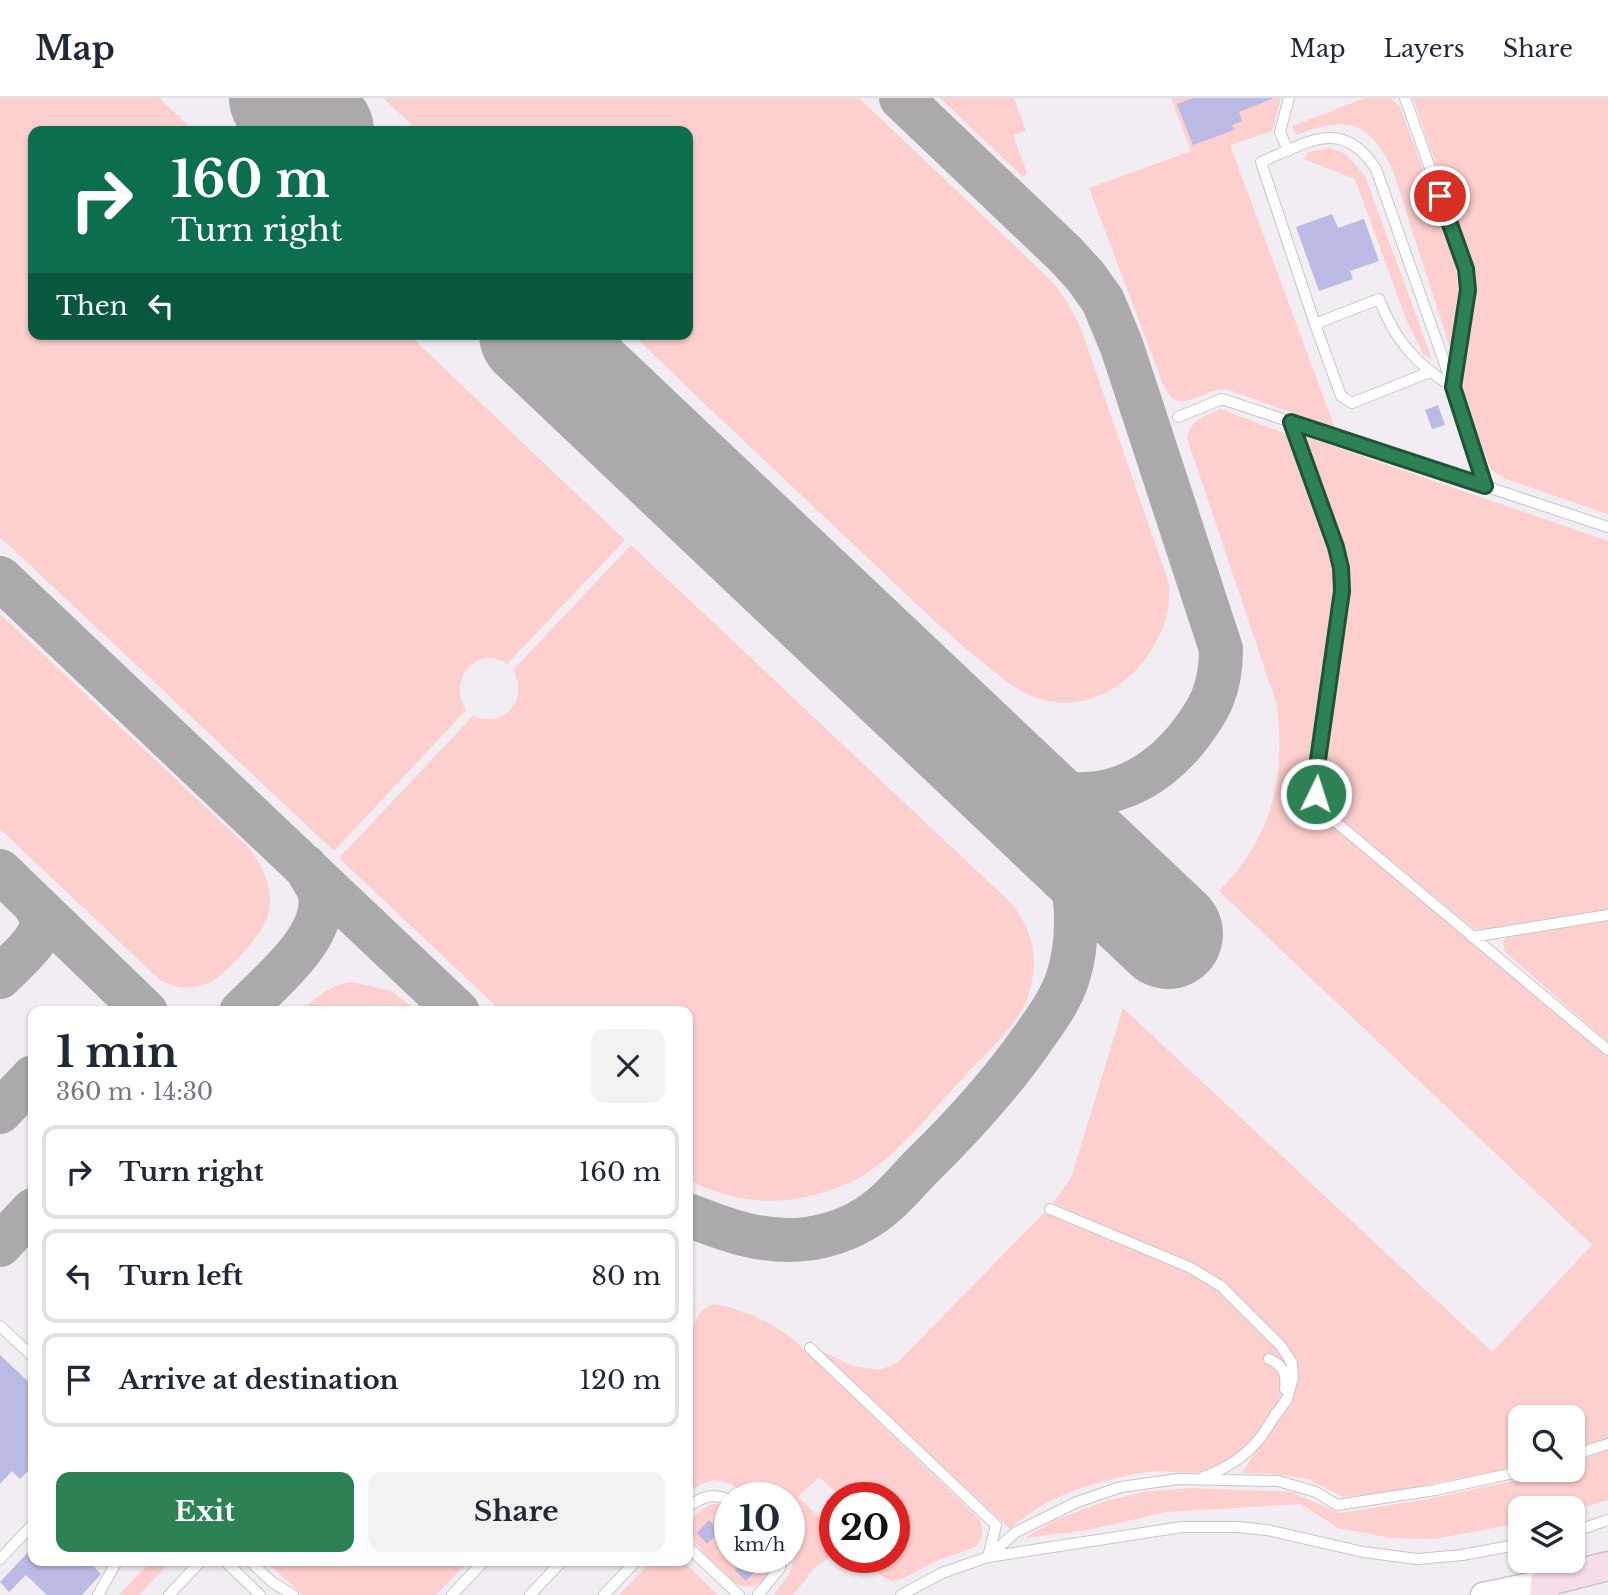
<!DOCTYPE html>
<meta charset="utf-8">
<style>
:root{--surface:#fff;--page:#f2f2f3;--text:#1f2937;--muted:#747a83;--line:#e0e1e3;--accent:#2c8255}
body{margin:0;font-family:"Libre Baskerville",serif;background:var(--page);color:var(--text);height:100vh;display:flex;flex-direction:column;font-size:26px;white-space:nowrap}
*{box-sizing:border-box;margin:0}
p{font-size:23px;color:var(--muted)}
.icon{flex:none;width:38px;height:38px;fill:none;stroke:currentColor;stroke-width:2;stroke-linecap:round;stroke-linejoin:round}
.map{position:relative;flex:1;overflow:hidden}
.drawer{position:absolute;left:28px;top:908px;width:665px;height:560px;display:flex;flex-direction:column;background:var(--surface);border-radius:14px;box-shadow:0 2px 5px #0004}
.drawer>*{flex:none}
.hud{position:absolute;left:28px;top:28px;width:665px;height:214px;border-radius:14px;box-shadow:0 2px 5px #0004;background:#0b6e4f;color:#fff;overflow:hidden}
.tools{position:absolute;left:1508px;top:1307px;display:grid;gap:14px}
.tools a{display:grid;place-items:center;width:77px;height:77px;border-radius:14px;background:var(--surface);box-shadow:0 2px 5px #0004;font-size:35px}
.speed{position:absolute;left:714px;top:1384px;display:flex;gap:14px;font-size:35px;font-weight:700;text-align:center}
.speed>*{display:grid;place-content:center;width:91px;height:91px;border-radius:50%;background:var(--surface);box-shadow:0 2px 5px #0004;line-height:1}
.speed small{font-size:18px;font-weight:400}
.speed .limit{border:10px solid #d22;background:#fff;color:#111}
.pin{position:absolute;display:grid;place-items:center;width:60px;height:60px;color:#fff;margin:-30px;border:4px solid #fff;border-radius:50%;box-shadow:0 2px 7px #0007}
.me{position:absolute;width:77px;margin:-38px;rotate:4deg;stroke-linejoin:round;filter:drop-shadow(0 0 5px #0008)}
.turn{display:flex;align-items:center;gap:24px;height:147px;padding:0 28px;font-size:32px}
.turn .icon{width:91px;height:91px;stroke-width:2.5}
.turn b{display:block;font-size:49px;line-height:60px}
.then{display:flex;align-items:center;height:66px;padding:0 28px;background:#0003;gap:14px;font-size:26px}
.round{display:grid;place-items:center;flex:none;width:74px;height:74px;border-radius:14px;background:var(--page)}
.headline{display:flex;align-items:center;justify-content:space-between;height:119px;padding:0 28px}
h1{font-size:42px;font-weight:800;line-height:52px}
.primary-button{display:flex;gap:14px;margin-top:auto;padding:14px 28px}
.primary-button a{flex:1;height:80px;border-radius:14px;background:var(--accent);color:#fff;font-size:28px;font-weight:800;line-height:80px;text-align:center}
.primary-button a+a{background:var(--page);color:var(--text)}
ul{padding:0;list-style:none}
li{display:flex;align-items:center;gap:21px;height:94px;margin:0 14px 10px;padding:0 14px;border:4px solid var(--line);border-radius:14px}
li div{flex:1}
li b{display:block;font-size:26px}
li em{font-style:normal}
header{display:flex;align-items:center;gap:42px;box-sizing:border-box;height:98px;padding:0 35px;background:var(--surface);border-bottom:2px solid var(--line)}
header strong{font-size:33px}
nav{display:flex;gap:38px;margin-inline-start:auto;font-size:24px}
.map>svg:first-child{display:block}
.green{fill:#fdcfce}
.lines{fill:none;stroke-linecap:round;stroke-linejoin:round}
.taxiway{stroke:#aca9ad;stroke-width:44}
.runway{stroke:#aca9ad;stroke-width:110}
.building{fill:#babae5}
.service-casing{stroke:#c8c5c9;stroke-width:12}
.tertiary-casing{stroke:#c8c5c9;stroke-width:27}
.secondary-casing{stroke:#c8c5c9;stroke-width:31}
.service{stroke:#fff;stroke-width:10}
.tertiary{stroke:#fff;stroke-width:24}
.secondary{stroke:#f7dcea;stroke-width:28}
.route-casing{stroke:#1d5437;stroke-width:18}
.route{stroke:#2c8255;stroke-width:12}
</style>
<header>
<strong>Map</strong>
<nav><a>Map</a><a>Layers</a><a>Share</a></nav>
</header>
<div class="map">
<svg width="1608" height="1497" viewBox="0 0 1608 1497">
<rect width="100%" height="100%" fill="#f1edf2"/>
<path class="green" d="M0,0H159L194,33H33V236H408L625,442L507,566C476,545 447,584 466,612L334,753L0,439Z
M383,0H859L1036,168L1057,189L1067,204L1080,228L1168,483C1174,516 1157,550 1134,574C1108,600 1073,612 1038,600C1017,594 1001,579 985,566C950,538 918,508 886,477C801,397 716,317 632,236H688V33H418Z
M940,0H1014L1026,33L1013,37L1027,75L1023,79Z
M1171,0H1281L1272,33L1230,47L1335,330L1229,292C1202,287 1181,322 1164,289L1089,90L1191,53Z
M1365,0H1390L1400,9L1454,156L1460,203L1453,252L1451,253L1392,70C1367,20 1344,18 1296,37L1292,28Z
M1413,0H1608V416L1506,381L1491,372L1459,288L1474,177Z
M1330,50L1346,56L1365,78L1432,261L1423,256L1406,221L1355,81L1304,61L1308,54Z
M1221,311L1289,337L1331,462L1335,485L1309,682C1309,699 1314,708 1326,721L1608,958V1341L1573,1351V1320H1521V1368L1379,1396L1343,1399L1308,1381L1275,1376L1242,1375L1254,1356L1239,1353C1230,1359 1221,1367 1211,1371C1192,1379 1168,1371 1147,1374C1099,1382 1045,1397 1010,1431L819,1252L853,1268L880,1272L897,1265L1044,1115L1111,1143L1114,1133L1053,1105L1071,1080L1123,910L1492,1254L1592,1147L1219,793C1272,739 1286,682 1277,607L1187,340C1190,322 1205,318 1221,311Z
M1303,338L1608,443V814L1489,832L1474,831L1327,711L1320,684L1349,503L1344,452Z
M631,447L1013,807C1032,833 1039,858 1030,891C1028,899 1024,908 1020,915C1004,940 980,961 960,983C927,1018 888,1071 842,1088C786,1109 741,1108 688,1082V914L501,913L339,760L473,618C504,631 530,602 513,572Z
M0,516L250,751C262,769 273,789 269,812C266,828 257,838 247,850C224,878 198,903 160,882L0,731Z
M1608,820V944L1505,854L1503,845L1507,838Z
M353,884L391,893L419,913H301C316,900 332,885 353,884Z
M714,1206C748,1213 765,1221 793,1241L980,1422C983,1433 984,1440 975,1449L934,1464L902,1481L892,1483L883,1479L871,1468L879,1460H894V1400H842L819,1379L798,1399L835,1434V1456L816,1468L793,1497H774L789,1477L795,1457L789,1438V1400H749L731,1386L714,1382L703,1385L688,1394V1255L693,1229L699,1216L705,1210Z
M1608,1352V1402L1573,1412V1410H1521V1425L1434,1441L1390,1440L1338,1430L1301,1406L1167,1414L1087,1432L1025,1440L1055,1422L1106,1403L1143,1394L1192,1390L1291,1394L1340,1415L1429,1401L1526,1380L1551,1372H1573V1365Z
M712,1406H721L730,1411V1460H772C773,1472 768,1479 758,1487C753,1488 747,1489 742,1488C731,1485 723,1475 716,1468C694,1447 674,1423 712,1406Z
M151,1463H171L139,1497H119Z
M265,1463H469L436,1497H303Z
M656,1463H683L718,1497H619L645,1470Z"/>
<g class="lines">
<path class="taxiway" d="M901,0L1065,156L1086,179L1103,203L1122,249L1221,551C1221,591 1210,612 1185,643C1130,708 1057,711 989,666
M0,480L458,914
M0,773L146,914
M0,879C11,867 41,843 41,827C42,819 38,813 34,806
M241,914C269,885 331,837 319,793C316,785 309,776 305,768
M0,1014L33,979
M688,1117C726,1132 764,1146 806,1141C824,1139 846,1132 861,1123C884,1111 902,1089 920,1070C961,1030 998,990 1031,943C1045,923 1061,902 1068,879C1078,848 1079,804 1069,774C1062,754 1051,735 1041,716
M0,1147L33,1112"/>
<path class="runway" d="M284,0L319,33
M534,236L1168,836"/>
</g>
<path class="building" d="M1193,0H1272V1L1239,14L1242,23L1232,27L1234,32L1193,47L1177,6Z
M1332,116L1338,130L1364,121L1379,163L1350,173L1353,181L1319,193L1296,129Z
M1438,307L1445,327L1432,331L1425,312Z
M0,1257L33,1288V1368L20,1381L12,1373L0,1386Z
M709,1422L720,1433L707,1446L697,1435Z
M33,1449V1463H88L101,1476L82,1497H47L26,1477L9,1494L0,1484Z
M747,1460L758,1470L746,1483L735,1472Z"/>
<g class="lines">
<g class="service-casing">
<path id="service" d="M1405,0L1466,171L1468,192L1453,289C1415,266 1395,242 1379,201L1315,226L1261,64C1307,45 1342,18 1376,71L1453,289L1485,388
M1288,53L1280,34L1289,0
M1315,226L1341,298L1352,305L1430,274
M1178,319L1222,301L1608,429
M1291,324L1336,449L1341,470L1342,493L1315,683C1316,698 1320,710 1331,720L1608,952
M1472,839L1608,817
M1050,1111L1189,1169L1221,1188L1281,1248L1292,1265L1293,1279L1287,1301L1275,1318
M0,1228L33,1259
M810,1250L996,1427L988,1459L1016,1434L1077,1404L1121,1389L1178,1381L1278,1383L1316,1394L1337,1407L1435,1392L1528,1372
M1269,1261C1284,1268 1287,1276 1285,1291
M1573,1357L1608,1346
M1203,1379C1238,1367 1259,1347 1276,1315
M688,1409C703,1398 712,1395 730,1402
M1573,1434L1608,1422
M688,1449L739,1497
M0,1461L33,1426
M225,1463L260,1497
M250,1463L272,1484L293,1497
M98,1497L117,1463
M169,1497L201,1463
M452,1497L484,1463
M530,1497L561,1464
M604,1497L636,1463
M758,1497L780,1470L781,1460
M901,1497L942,1475L988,1459L1182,1429H1237L1267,1432L1363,1454L1417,1461L1462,1457L1521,1446"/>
</g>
<g class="tertiary-casing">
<path id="tertiary" d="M1483,1497L1545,1484"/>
</g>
<g class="secondary-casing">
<path id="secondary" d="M1544,1497L1545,1484L1608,1468"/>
</g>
<use href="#service" class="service"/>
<use href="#tertiary" class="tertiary"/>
<use href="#secondary" class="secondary"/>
</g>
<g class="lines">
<g class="route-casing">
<path id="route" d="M1316,696L1315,683L1342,493L1341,470L1336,449L1291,324L1485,388L1453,289L1468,192L1466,171L1440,98"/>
</g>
<use href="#route" class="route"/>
</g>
</svg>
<div class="tools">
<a><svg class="icon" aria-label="search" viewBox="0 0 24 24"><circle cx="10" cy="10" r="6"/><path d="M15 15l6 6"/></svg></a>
<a><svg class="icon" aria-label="layers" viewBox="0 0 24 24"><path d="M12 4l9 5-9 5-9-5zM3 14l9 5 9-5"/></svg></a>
</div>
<div class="speed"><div>10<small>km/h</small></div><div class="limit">20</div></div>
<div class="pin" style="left:1440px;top:98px;background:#d93025"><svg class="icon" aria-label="arrive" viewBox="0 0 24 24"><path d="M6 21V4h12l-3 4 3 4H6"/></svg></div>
<svg class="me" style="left:1316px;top:696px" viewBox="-20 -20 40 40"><circle r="17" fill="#2c8255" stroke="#fff" stroke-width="3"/><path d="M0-11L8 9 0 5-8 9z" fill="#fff"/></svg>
<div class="hud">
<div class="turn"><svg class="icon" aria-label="right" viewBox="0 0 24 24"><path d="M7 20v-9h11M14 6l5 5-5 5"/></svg><div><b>160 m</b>Turn right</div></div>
<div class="then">Then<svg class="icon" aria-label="left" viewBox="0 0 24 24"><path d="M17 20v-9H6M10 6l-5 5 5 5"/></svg></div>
</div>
<section class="drawer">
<div class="headline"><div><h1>1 min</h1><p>360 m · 14:30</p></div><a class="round"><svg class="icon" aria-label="close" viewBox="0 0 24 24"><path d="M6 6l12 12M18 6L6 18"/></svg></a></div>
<ul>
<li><svg class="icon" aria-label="right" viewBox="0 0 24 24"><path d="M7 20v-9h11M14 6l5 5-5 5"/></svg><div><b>Turn right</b></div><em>160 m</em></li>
<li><svg class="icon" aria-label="left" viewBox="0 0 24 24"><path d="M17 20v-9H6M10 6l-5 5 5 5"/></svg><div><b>Turn left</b></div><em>80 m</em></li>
<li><svg class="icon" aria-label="arrive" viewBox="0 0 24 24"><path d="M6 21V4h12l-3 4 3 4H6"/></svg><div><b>Arrive at destination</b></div><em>120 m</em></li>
</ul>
<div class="primary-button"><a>Exit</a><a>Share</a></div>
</section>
</div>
